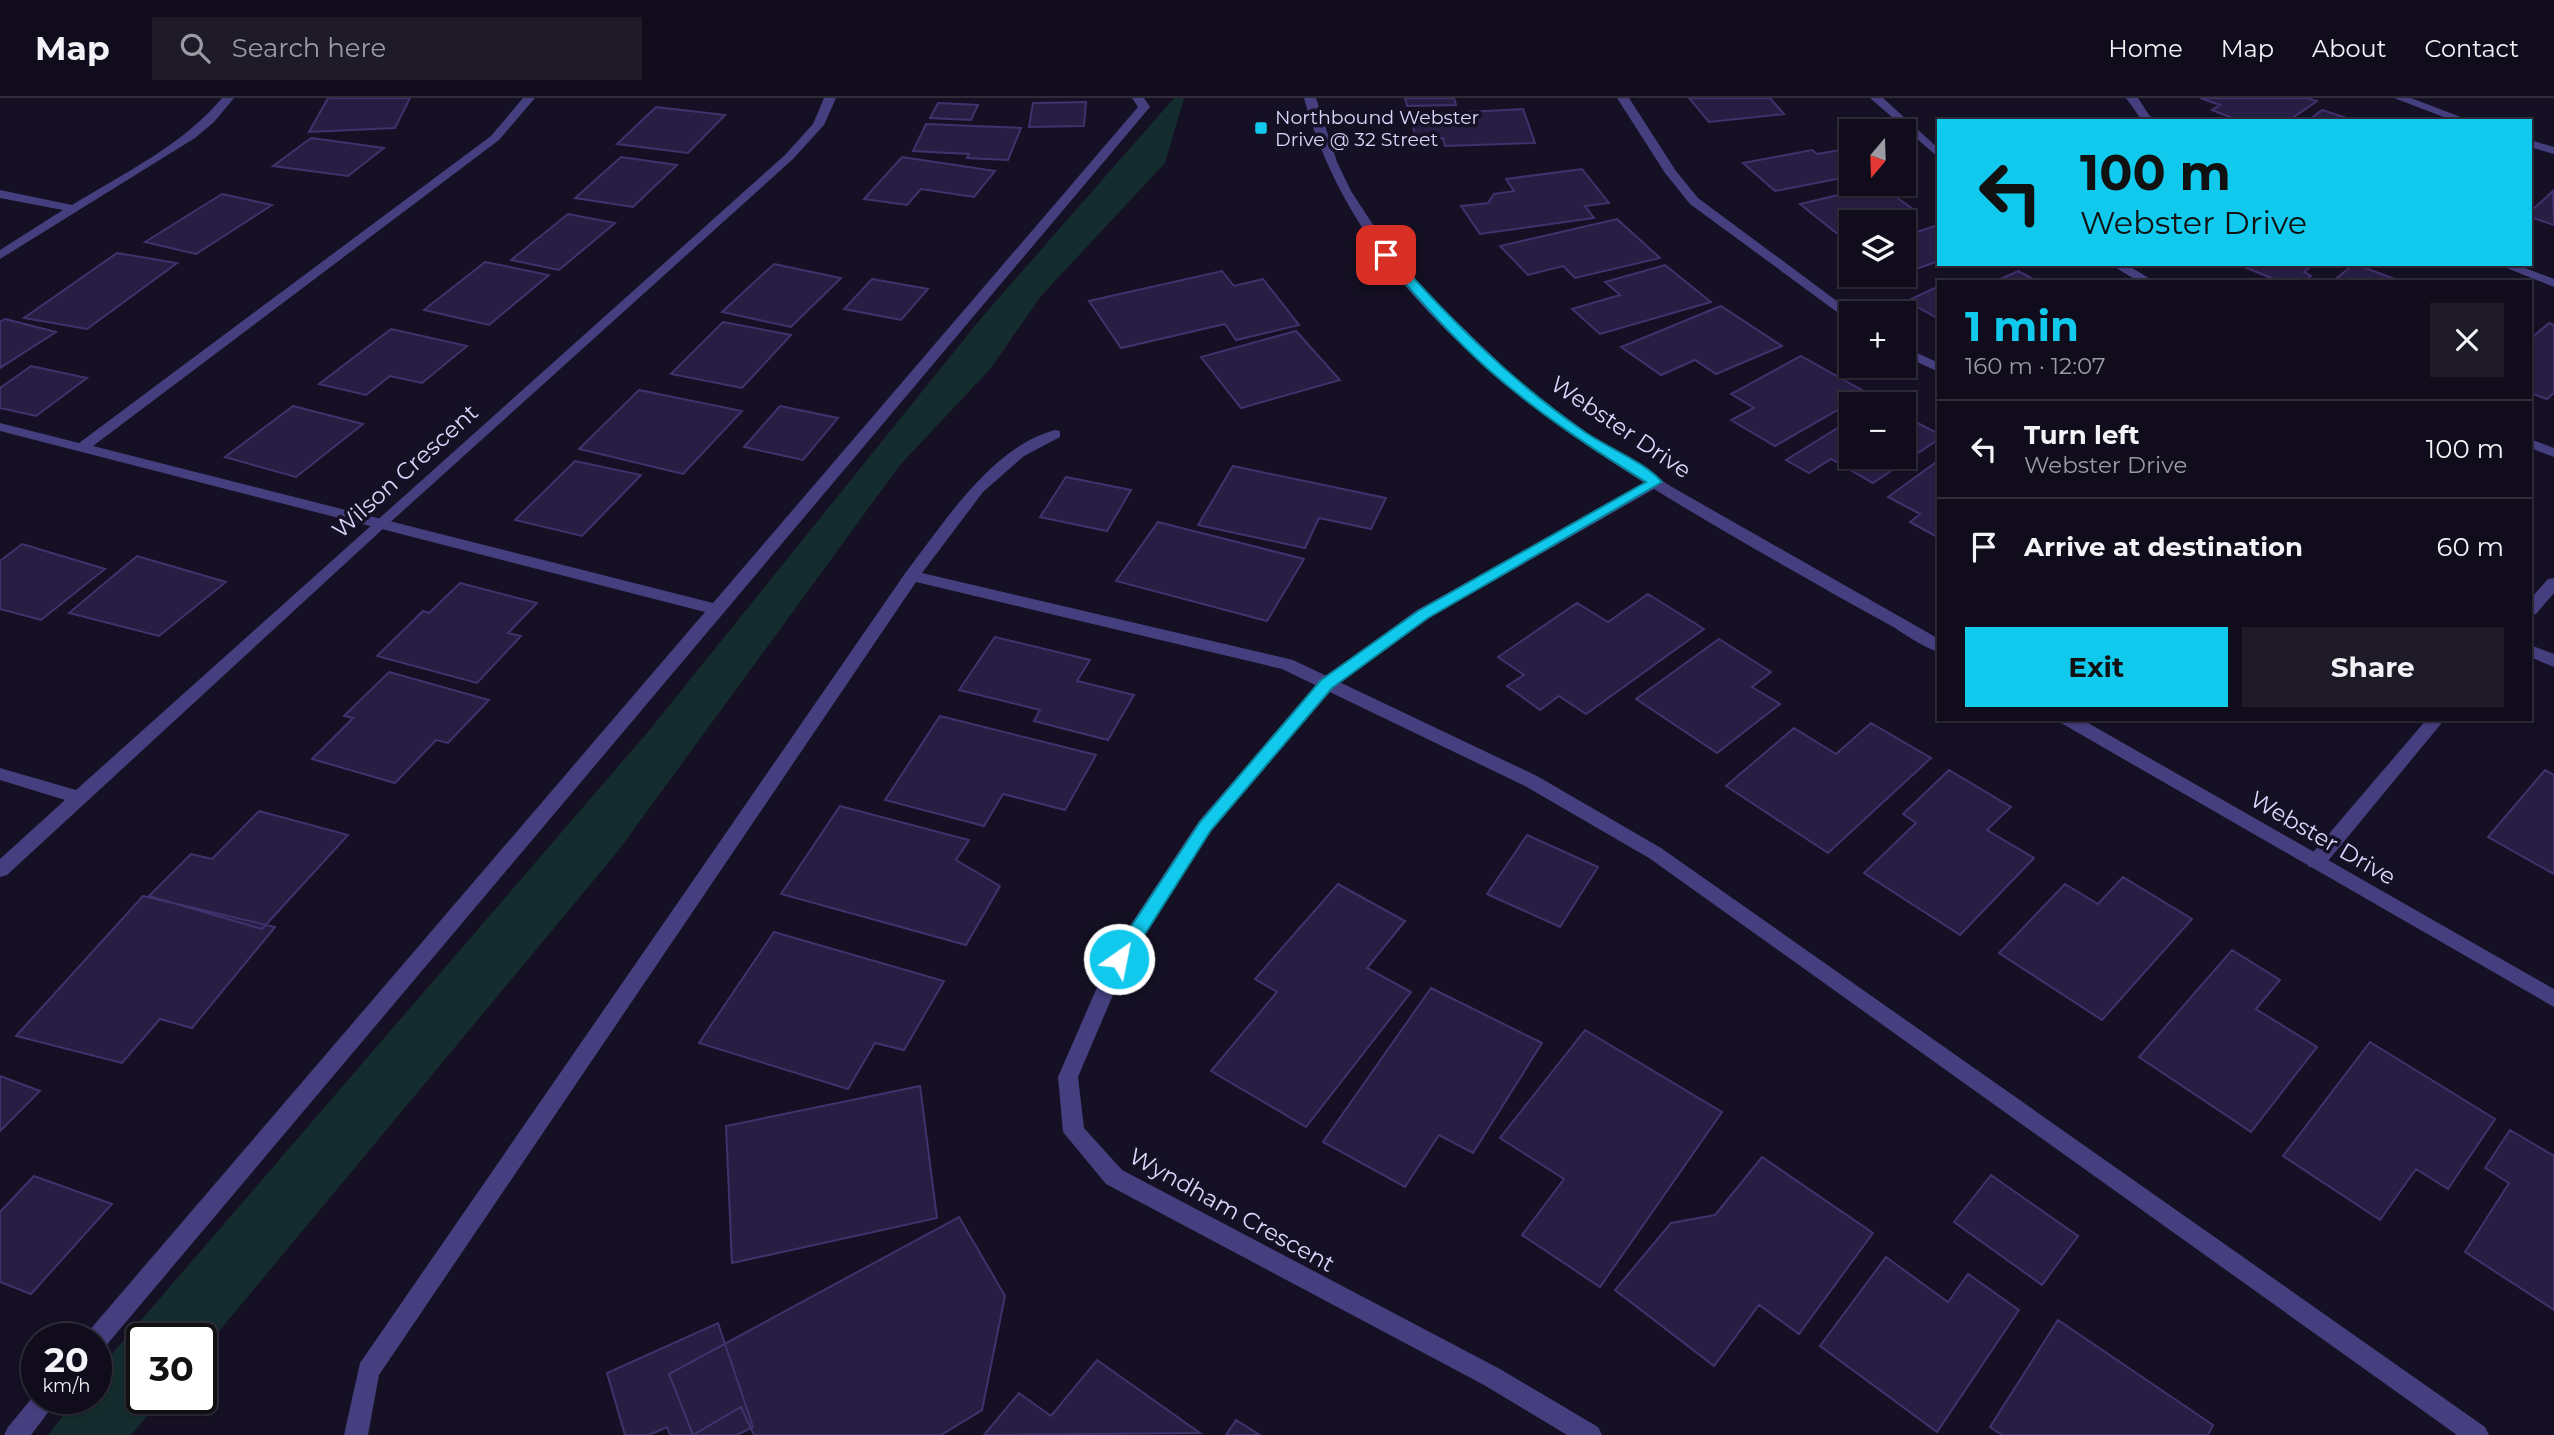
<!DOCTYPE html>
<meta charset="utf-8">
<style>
:root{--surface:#100c1b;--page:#1e1a28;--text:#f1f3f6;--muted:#9c9ba3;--line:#302c3a;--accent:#11c9ed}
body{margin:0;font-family:Montserrat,sans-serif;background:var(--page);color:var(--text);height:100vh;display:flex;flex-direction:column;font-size:26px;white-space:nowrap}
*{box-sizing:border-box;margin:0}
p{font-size:23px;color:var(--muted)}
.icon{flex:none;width:38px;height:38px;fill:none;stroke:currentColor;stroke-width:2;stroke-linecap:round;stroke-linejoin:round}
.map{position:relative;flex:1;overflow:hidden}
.sheet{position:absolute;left:1937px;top:182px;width:595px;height:441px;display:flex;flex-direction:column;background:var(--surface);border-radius:0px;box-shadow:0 2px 5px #0004,0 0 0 2px var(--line)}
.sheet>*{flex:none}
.top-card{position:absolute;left:1937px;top:21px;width:595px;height:147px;border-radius:0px;box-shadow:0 2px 5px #0004,0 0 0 2px var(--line);background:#11c9ed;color:#111;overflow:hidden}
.needle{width:46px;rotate:199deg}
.controls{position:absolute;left:1839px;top:21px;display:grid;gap:14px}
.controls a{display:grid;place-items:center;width:77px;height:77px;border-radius:0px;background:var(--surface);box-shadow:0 2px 5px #0004,0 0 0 2px var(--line);font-size:35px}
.speed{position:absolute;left:21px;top:1225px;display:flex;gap:14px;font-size:35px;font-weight:700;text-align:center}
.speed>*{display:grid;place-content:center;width:91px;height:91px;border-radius:50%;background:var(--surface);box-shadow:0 2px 5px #0004,0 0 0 2px var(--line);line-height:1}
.speed small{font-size:18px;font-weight:400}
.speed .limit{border:4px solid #111;border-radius:10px;background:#fff;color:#111}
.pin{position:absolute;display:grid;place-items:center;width:60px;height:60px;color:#fff;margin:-30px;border-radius:14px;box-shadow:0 4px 10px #0006}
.me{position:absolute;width:77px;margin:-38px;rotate:33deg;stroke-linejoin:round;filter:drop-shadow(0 0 5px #0008)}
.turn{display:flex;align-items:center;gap:24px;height:147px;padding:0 28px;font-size:32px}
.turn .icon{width:91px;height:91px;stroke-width:2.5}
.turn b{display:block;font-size:49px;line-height:60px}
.round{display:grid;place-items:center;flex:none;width:74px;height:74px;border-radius:0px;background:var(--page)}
.head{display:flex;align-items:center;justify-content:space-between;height:119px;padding:0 28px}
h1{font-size:42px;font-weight:700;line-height:52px;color:var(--accent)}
.action{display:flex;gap:14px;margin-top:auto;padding:14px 28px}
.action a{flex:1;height:80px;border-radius:0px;background:var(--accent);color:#111;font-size:28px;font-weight:700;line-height:80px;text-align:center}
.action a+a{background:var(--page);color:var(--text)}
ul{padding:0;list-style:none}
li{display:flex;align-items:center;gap:21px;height:98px;padding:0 28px;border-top:2px solid var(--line)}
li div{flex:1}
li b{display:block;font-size:26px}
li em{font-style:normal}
header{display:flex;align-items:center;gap:42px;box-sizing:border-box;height:98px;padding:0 35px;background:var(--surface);border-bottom:2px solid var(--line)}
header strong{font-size:33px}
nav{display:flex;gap:38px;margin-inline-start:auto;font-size:24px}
.search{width:490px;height:63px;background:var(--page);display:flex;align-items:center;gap:18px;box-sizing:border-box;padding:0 24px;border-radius:0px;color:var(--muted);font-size:26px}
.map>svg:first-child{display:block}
.green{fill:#142c2d}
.building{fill:#271e43;stroke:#41316d;stroke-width:2}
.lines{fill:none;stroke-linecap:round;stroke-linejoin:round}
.service{fill:#453f7f;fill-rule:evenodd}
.minor{fill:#453f7f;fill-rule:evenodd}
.tertiary{fill:#453f7f;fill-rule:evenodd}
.route{fill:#11c9ed;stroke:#0b839a;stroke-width:2}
.poi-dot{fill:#11c9ed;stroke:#151024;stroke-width:2.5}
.labels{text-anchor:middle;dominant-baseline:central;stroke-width:7;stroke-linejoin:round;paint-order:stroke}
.far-poi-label{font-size:19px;fill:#dcd6fc;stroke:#151024;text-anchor:start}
.street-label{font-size:23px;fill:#dcd6fc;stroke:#151024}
</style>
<header>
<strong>Map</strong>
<div class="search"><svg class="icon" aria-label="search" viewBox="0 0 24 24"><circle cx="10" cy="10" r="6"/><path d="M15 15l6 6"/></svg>Search here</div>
<nav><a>Home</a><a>Map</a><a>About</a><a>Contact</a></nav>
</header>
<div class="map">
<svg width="2554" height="1337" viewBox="0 0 2554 1337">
<rect width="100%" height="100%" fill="#151024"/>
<path class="green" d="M1174,0H1184L1165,65L1041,198L991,270L900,367L618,753L201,1255V1241H142V1300H163L131,1337H48L77,1300H96V1275L105,1264L647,635L982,219Z"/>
<path class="building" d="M328,0H410L395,30L309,34Z
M1405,0H1454L1456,7L1407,8Z
M1689,0H1770L1784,16L1709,24Z
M2200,0H2307L2317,3L2288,23H2240L2212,12L2220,7Z
M1086,4L1084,28L1029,29L1033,5Z
M938,5L978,7L971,22L930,20Z
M656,9L725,17L688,55L617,46Z
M1523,11L1535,45L1445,48L1443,40L1416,41L1410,17Z
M2322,12L2356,23H2313L2316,20L2313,19Z
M926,26L1021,30L1008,62L967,60L969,56L913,53Z
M311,40L384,50L348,78L273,68Z
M1812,52L1817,56L1840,52L1852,62V78L1775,93L1743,65Z
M621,59L677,67L633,109L575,100Z
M902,59L995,73L974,99L921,91L907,107L864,101Z
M1582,71L1609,105L1585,108L1594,120L1480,136L1461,108L1488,105L1494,96L1514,93L1506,81Z
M1880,87L1914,112L1898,116L1905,122L1852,124V135L1840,138L1800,106Z
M2553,93L2554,127L2530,119V114Z
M222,96L272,107L196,156L145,144Z
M568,116L615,125L559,172L511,162Z
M1617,121L1660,160L1575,180L1563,168L1528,177L1500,148Z
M1938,127L1939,163L1904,175V138Z
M117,155L177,165L87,231L24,220Z
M485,164L549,177L489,227L424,212Z
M774,166L841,180L791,229L722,214Z
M2237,166H2314L2304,174L2311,178L2304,184H2281Z
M2354,166H2355L2392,180L2386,184H2332Z
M1665,167L1711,204L1600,236L1572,211L1620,197L1605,184Z
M1222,173L1234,188L1263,181L1299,227L1236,242L1225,226L1121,250L1089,203Z
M2018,173L2039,184H1994Z
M872,181L928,191L901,222L844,211Z
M1939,188V221L1907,203Z
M1721,208L1782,248L1716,276L1695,262L1661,277L1621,249Z
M5,221L56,234L0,270V224Z
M723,224L791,237L742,290L671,276Z
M2549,225L2554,227V295L2547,301L2530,295V241Z
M391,231L467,248L422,285L390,278L366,297L319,286Z
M1296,233L1340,282L1241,310L1201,259Z
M1801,258L1867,295L1775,348L1731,322L1754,310L1731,296Z
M31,268L87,280L36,318L0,310V290Z
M639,292L742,313L683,376L579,351Z
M293,308L363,326L296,379L225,359Z
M780,308L838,320L803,362L744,349Z
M1904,318L1939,336V341L1873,385L1831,361L1809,375L1786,362L1852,321V359H1904Z
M1939,362V440L1910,424L1920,416L1888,399Z
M575,363L641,377L582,438L515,422Z
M1233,368L1386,400L1371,431L1319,420L1305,450L1198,427Z
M1066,379L1131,392L1107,433L1040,419Z
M1158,424L1304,461L1267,523L1116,483Z
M22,446L105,471L41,522L0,511V463Z
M137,458L226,484L159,538L69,515Z
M460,485L537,505L508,535L521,538L477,585L377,558L423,513L429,515Z
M1648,496L1704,531L1586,616L1559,598L1540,612L1507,588L1524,577L1498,559L1577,505L1608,524Z
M995,539L1090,562L1077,583L1134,597L1108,642L1034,623L1040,612L959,592Z
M1719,541L1771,574L1752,589L1780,606L1717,655L1636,601Z
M389,574L489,602L448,645L436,642L395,685L312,661L353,620L344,618Z
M940,618L1096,657L1065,712L1003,696L984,728L885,702Z
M1871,625L1931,660L1828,755L1726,688L1794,630L1836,656Z
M1949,672L2011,709L1987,732L2034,760L1960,837L1864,775L1916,725L1903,716Z
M2545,672L2554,677V776L2488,739Z
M840,708L969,742L956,762L1000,788L966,847L781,796Z
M259,713L348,737L262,831L149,798L191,756L212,761Z
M1527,737L1598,769L1560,829L1487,796Z
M2123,779L2192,821L2102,922L1999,855L2065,786L2098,806Z
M1338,786L1405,823L1367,870L1411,894L1306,1029L1211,973L1277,894L1255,881Z
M143,798L275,829L192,930L160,921L122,965L16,938Z
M774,834L944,883L904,952L875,945L848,991L699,945Z
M2232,852L2280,882L2256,911L2317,949L2251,1034L2139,959Z
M1431,890L1542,945L1473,1055L1439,1037L1405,1089L1323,1044Z
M1585,932L1722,1014L1600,1189L1522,1137L1564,1081L1500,1040Z
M2370,944L2495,1021L2448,1091L2416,1071L2380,1122L2283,1058Z
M0,978L40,993L0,1033Z
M920,988L937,1120L732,1165L726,1028Z
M2510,1032L2554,1058V1212L2465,1154L2509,1085L2485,1070Z
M1762,1059L1873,1135L1799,1236L1759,1207L1714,1268L1615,1192L1671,1125L1715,1117Z
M1991,1077L2078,1138L2042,1187L1954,1124Z
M34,1078L112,1106L31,1196L0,1184V1114Z
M959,1119L1005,1198L982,1312L941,1337H754L741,1309L693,1337L669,1276Z
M1886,1159L1948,1204L1968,1176L2019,1212L1937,1334L1820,1248Z
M2058,1222L2213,1327L2208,1337H2002L1990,1329Z
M718,1225L753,1329L737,1337H670L667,1329L649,1337H625L607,1275Z
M1097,1262L1200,1335L984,1337L1019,1295L1051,1318Z
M1236,1322L1260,1337H1226Z"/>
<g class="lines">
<path class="service" d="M523,0H535L499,42L93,348L713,505L1138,9L1132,0H1144L1150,9L104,1250L96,1253V1241H85L88,1234L705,514L0,333V325L79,345L491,38Z
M1617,0H1629L1676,73L1698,100L1853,215L1852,225L1690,106L1665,75Z
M2126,0H2138L2149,17L2157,23L2141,21Z
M2497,166H2515L2554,181V189Z
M1904,249L1939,265V274L1904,258Z
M1055,332L1060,333V339L1024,358L983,394L922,475L1293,562L1537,678L1661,750L2485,1329L2489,1337H2457L1649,760L1525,688L1282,571L916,484L379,1277L368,1337H344L360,1265L906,474C944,425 991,349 1055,332Z
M2530,547L2554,556V569L2530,559Z
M37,1294V1300H59L31,1337H4L8,1329Z"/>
<path class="minor" d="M222,0H234L214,24L195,40L0,161V152L63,112L0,100V92L72,107C124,75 183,47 222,0Z
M824,0H836L824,27L793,61L385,429L7,777L0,779V761L65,702L0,682V670L76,692L785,57L813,26Z
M1870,0H1883L1939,51V60Z
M2394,0H2411L2471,23H2454Z
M2530,42L2554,49V56L2530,49Z
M2110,166H2126L2155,184H2139Z
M2530,341L2554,350V359L2530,350Z
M1656,379L1661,381L1663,384L1661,387L1429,520L1333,590L1211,733L1127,864L1078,979L1084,1030L1122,1072L1500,1271L1598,1329L1602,1337H1567L1484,1287L1106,1086L1063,1034L1058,979L1112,855L1199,723L1321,582L1417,512Z
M2554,480V495L2536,516L2530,517V501L2548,481Z
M2427,621H2445L2323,769H2309L2307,764L2309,759Z"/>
<path class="tertiary" d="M1304,0H1316L1337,64L1351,93L1385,145L1427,195L1514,279L1565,321L1672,389L1939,541V554C1921,549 1904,535 1888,526C1855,508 1823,490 1790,471C1599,362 1366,228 1304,0Z
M2059,621H2081L2554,891V909L2061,625Z"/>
</g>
<path class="route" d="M1382,154H1390C1448,219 1510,282 1582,332C1605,349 1644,363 1662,384L1428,520L1332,590L1211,732L1126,866H1113L1110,861L1113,856L1200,724L1321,582L1418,513L1646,384C1591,350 1538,315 1489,272C1451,238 1416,198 1382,159Z"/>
<rect class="poi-dot" x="1254" y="23" width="14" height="14" rx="3.5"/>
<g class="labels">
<g class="far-poi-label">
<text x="1275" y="19">Northbound Webster<tspan x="1275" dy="22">Drive @ 32 Street</tspan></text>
</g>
<g class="street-label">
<text transform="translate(1621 329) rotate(34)">Webster Drive</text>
<text transform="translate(405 373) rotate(-42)">Wilson Crescent</text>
<text transform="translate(2323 740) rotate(30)">Webster Drive</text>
<text transform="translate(1232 1112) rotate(29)">Wyndham Crescent</text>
</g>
</g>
</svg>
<div class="controls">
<a><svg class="needle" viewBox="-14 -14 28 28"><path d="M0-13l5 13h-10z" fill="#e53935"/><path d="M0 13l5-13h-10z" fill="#9c9ba3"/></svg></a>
<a><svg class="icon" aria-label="layers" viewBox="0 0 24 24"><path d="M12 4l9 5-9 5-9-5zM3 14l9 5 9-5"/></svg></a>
<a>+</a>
<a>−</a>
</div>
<div class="speed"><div>20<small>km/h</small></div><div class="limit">30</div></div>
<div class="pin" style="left:1386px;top:157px;background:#d93025"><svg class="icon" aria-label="arrive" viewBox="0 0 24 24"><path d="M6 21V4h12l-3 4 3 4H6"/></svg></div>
<svg class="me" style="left:1119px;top:861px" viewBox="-20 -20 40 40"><circle r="17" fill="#11c9ed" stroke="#fff" stroke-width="3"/><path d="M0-11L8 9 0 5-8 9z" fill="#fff"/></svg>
<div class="top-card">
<div class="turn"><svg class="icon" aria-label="left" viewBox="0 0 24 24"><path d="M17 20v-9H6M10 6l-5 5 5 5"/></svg><div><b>100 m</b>Webster Drive</div></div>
</div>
<section class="sheet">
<div class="head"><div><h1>1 min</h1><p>160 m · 12:07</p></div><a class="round"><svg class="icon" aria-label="close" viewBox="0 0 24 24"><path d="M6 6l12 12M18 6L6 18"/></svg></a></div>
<ul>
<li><svg class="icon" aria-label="left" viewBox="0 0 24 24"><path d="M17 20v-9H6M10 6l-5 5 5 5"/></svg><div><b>Turn left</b><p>Webster Drive</p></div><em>100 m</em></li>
<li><svg class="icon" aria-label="arrive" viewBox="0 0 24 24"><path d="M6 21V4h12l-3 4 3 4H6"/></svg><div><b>Arrive at destination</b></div><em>60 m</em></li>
</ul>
<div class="action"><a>Exit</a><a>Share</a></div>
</section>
</div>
